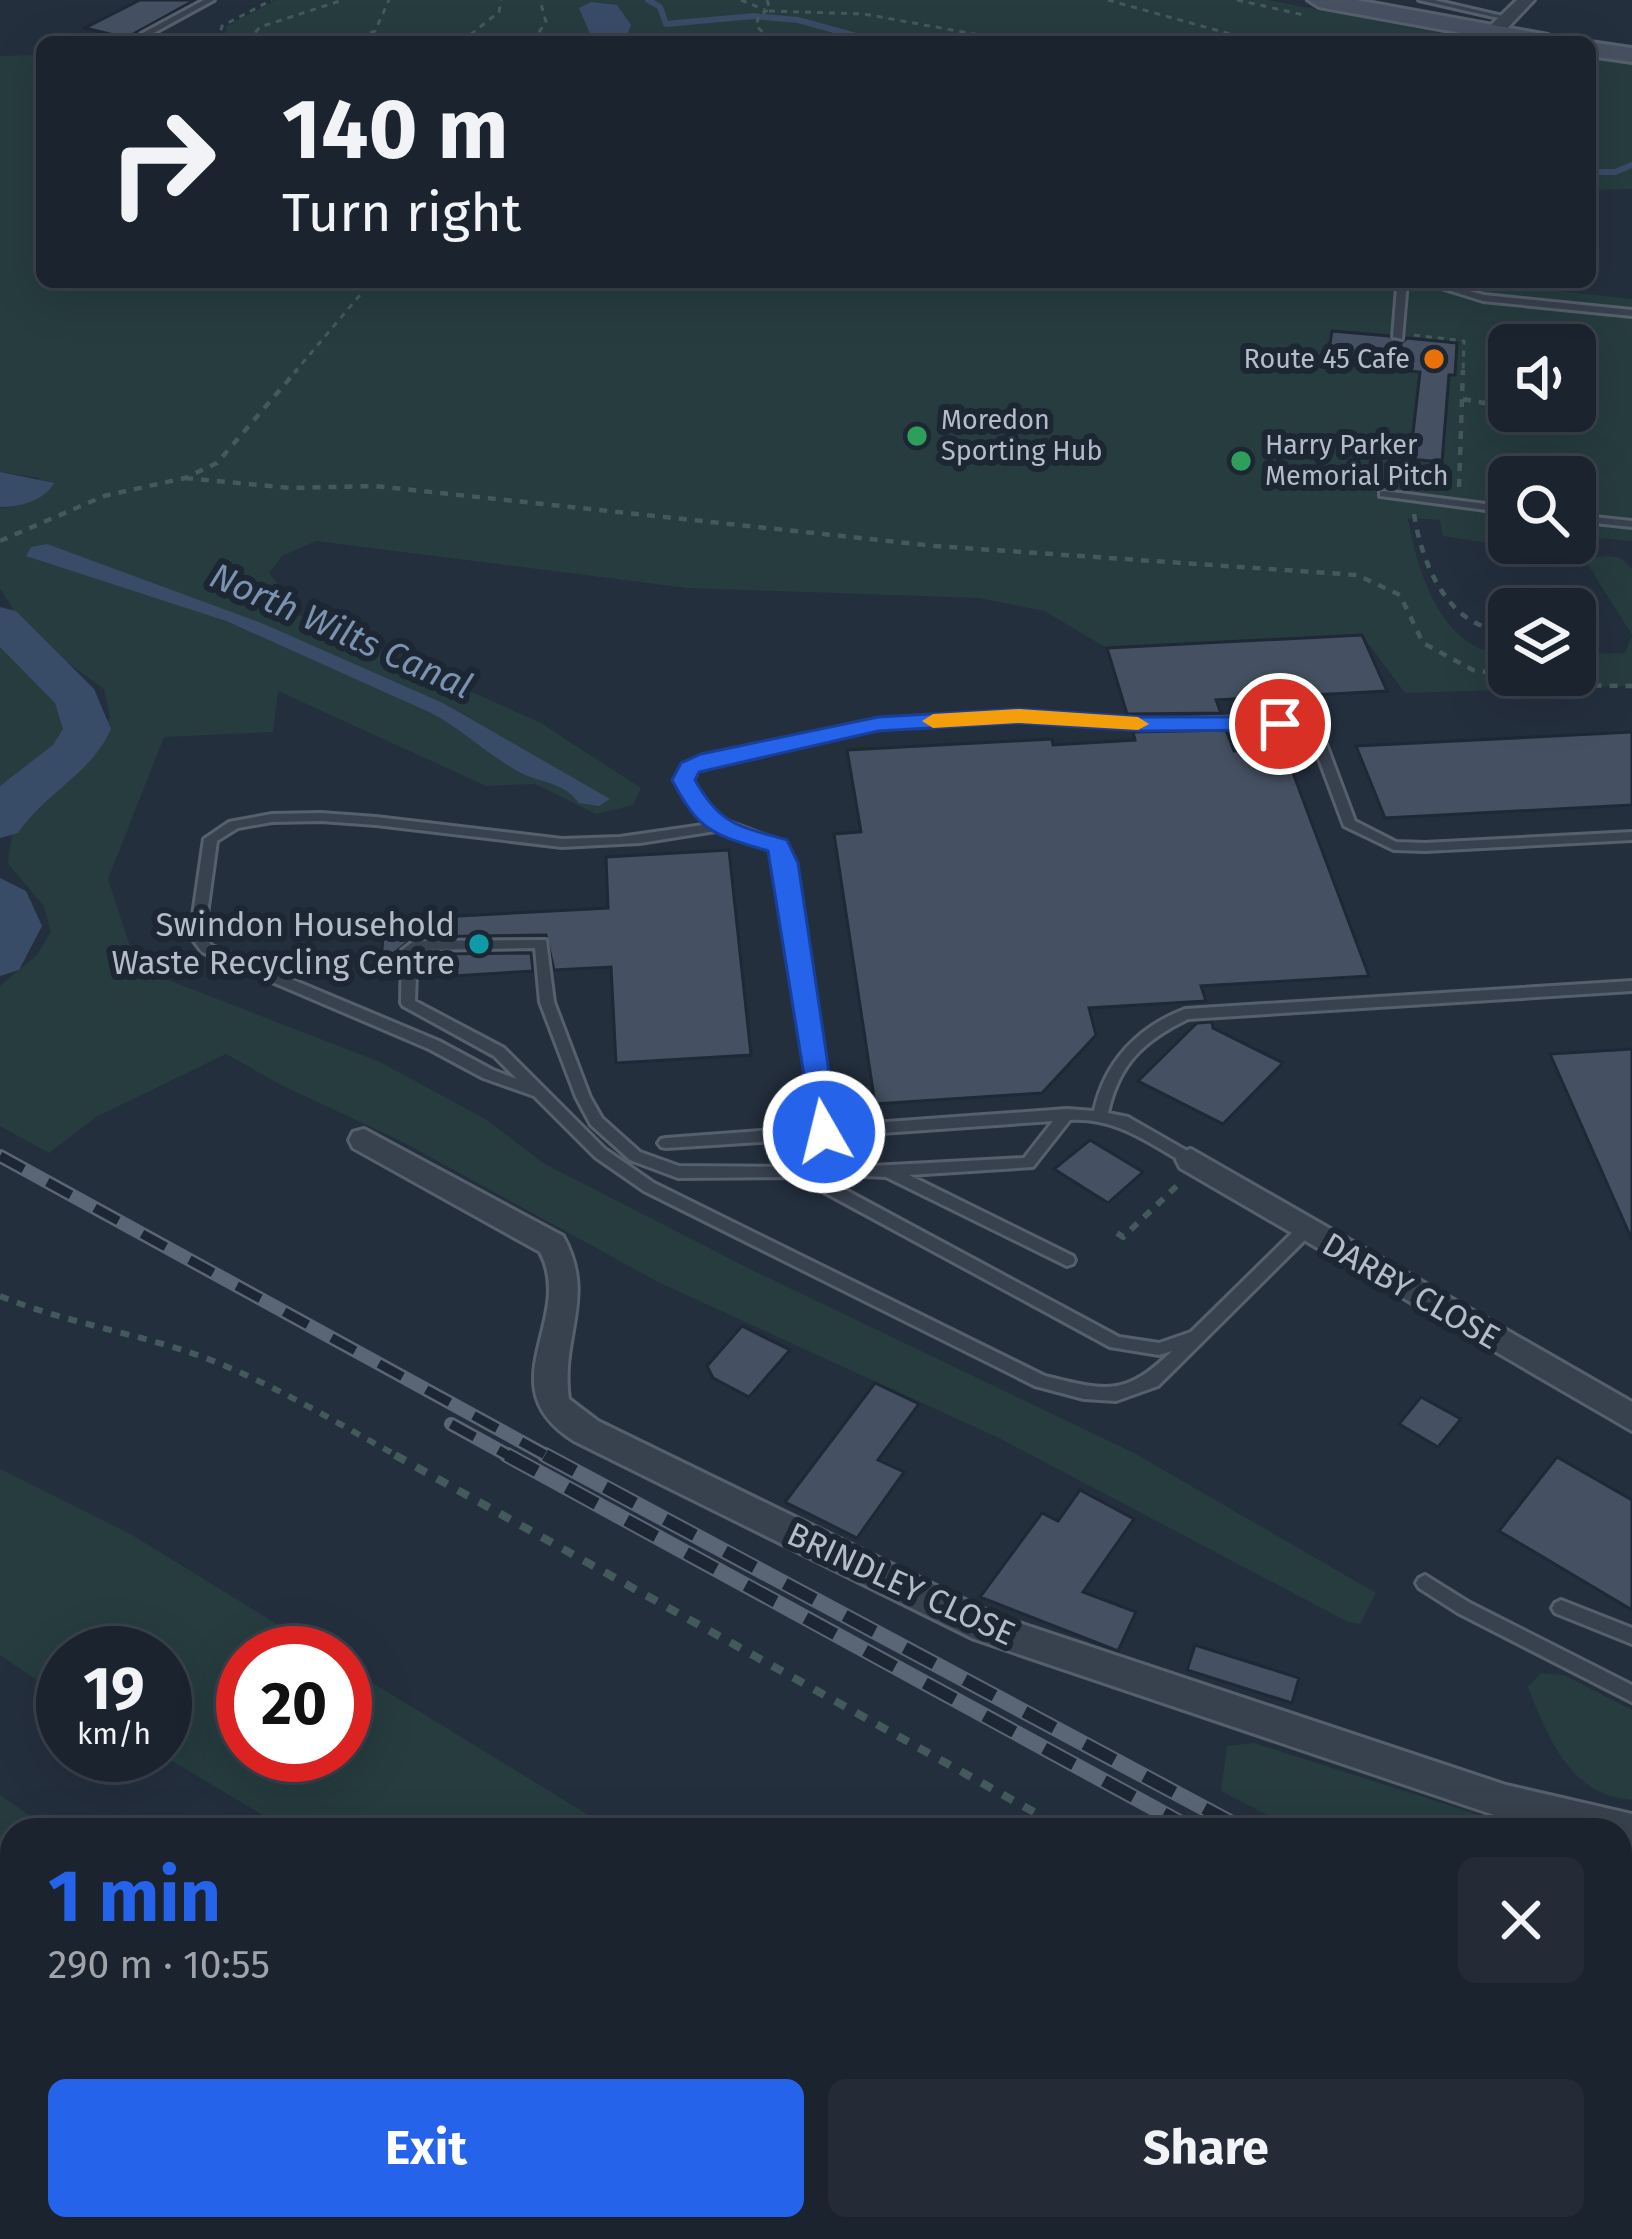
<!DOCTYPE html>
<meta charset="utf-8">
<style>
:root{--surface:#1b232e;--page:#242b36;--text:#f1f3f6;--muted:#a0a4aa;--line:#39404a;--accent:#2563eb}
body{margin:0;font-family:"Fira Sans",sans-serif;background:var(--page);color:var(--text);height:100vh;display:flex;flex-direction:column;font-size:45px;white-space:nowrap}
*{box-sizing:border-box;margin:0}
p{font-size:39px;color:var(--muted)}
.icon{flex:none;width:66px;height:66px;fill:none;stroke:currentColor;stroke-width:2;stroke-linecap:round;stroke-linejoin:round}
.map{position:relative;flex:1;overflow:hidden}
.panel{position:absolute;left:0px;top:1818px;width:1632px;height:423px;display:flex;flex-direction:column;background:var(--surface);border-radius:36px 36px 0 0;box-shadow:0 12px 48px #0002,0 0 0 3px var(--line)}
.panel>*{flex:none}
.top-card{position:absolute;left:36px;top:36px;width:1560px;height:252px;border-radius:18px;box-shadow:0 12px 48px #0002,0 0 0 3px var(--line);background:#1b232e;color:var(--text);overflow:hidden}
.tools{position:absolute;left:1488px;top:324px;display:grid;gap:24px}
.tools a{display:grid;place-items:center;width:108px;height:108px;border-radius:18px;background:var(--surface);box-shadow:0 12px 48px #0002,0 0 0 3px var(--line);font-size:60px}
.speed{position:absolute;left:36px;top:1626px;display:flex;gap:24px;font-size:60px;font-weight:700;text-align:center}
.speed>*{display:grid;place-content:center;width:156px;height:156px;border-radius:50%;background:var(--surface);box-shadow:0 12px 48px #0002,0 0 0 3px var(--line);line-height:1}
.speed small{font-size:30px;font-weight:400}
.speed .limit{border:18px solid #d22;background:#fff;color:#111}
.pin{position:absolute;display:grid;place-items:center;width:102px;height:102px;color:#fff;margin:-51px;border:6px solid #fff;border-radius:50%;box-shadow:0 3px 12px #0007}
.me{position:absolute;width:132px;margin:-66px;rotate:352deg;stroke-linejoin:round;filter:drop-shadow(0 0 9px #0008)}
.turn{display:flex;align-items:center;gap:42px;height:252px;padding:0 48px;font-size:54px}
.turn .icon{width:156px;height:156px;stroke-width:2.5}
.turn b{display:block;font-size:84px;line-height:102px}
.round{display:grid;place-items:center;flex:none;width:126px;height:126px;border-radius:18px;background:var(--page)}
.summary{display:flex;align-items:center;justify-content:space-between;height:204px;padding:0 48px}
h1{font-size:72px;font-weight:700;line-height:90px;color:var(--accent)}
.cta{display:flex;gap:24px;margin-top:auto;padding:24px 48px}
.cta a{flex:1;height:138px;border-radius:18px;background:var(--accent);color:#fff;font-size:48px;font-weight:700;line-height:138px;text-align:center}
.cta a+a{background:var(--page);color:var(--text)}
.map>svg:first-child{display:block}
.green{fill:#263c3f;fill-rule:evenodd}
.water{fill:#394c67}
.lines{fill:none;stroke-linecap:round;stroke-linejoin:round}
.stream{stroke:#394c67;stroke-width:6}
.river{fill:#394c67;fill-rule:evenodd}
.building{fill:#455162;stroke:#1f2835;stroke-width:3}
.service-casing{stroke:#565f6c;stroke-width:6}
.minor-casing{stroke:#565f6c;stroke-width:6}
.secondary-casing{stroke:#565f6c;stroke-width:6}
.path-far3{stroke:#44595c;stroke-width:3;stroke-dasharray:6 6;stroke-linecap:butt}
.path-far2{stroke:#44595c;stroke-width:4.5;stroke-dasharray:8 8;stroke-linecap:butt}
.path-far1{stroke:#44595c;stroke-width:6;stroke-dasharray:9 9;stroke-linecap:butt}
.path{stroke:#44595c;stroke-width:8;stroke-dasharray:12 12;stroke-linecap:butt}
.service{fill:#38414e;fill-rule:evenodd}
.minor{fill:#38414e;fill-rule:evenodd}
.secondary{fill:#465061;fill-rule:evenodd}
.rail-far1-casing{stroke:#5a6575;stroke-width:14}
.rail-casing{stroke:#5a6575;stroke-width:16}
.rail-far1{stroke:#1d2633;stroke-width:9;stroke-dasharray:27;stroke-linecap:butt}
.rail{stroke:#1d2633;stroke-width:12;stroke-dasharray:34;stroke-linecap:butt}
.route{fill:#2563eb;stroke:#184099;stroke-width:3}
.slow{fill:#f59e0b}
.food-dot{fill:#e8710a;stroke:#1d2633;stroke-width:4.5}
.leisure-dot{fill:#2e9e5b;stroke:#1d2633;stroke-width:4.5}
.culture-dot{fill:#0f9aa8;stroke:#1d2633;stroke-width:4.5}
.labels{text-anchor:middle;dominant-baseline:central;stroke-width:12;stroke-linejoin:round;paint-order:stroke}
.far-poi-label{font-size:27px;fill:#b4bcc9;stroke:#1d2633;text-anchor:start}
.poi-label{font-size:33px;fill:#b4bcc9;stroke:#1d2633;text-anchor:end}
.street-label{font-size:33px;fill:#b4bcc9;stroke:#1d2633}
.water-label{font-size:36px;font-style:italic;fill:#7c92b1;stroke:#1d2633}
</style>
<div class="map">
<svg width="1632" height="2239" viewBox="0 0 1632 2239">
<rect width="100%" height="100%" fill="#242f3e"/>
<path class="green" d="M276,0H1267L1486,42H223L227,26Z
M42,55V282H1475L1632,299V541L1575,536V477H1509V543H1538L1522,548L1443,536L1440,520L1408,518C1417,572 1443,655 1509,654V675H1575V654L1625,653L1632,635L1585,560C1604,555 1619,552 1632,569V686L1405,693L1362,635L1107,648L1044,611L979,598L687,588L316,541L282,556L269,573L284,591L249,593L539,722L641,788L633,805L596,814L535,784L486,786L278,691L273,732L164,737L108,879L137,968L380,1062L487,1120L543,1163L756,1272L1134,1453L1376,1593L1360,1624L1348,1622L1001,1439L660,1283L399,1140L283,1086L226,1054L96,1117L49,1153L0,1126V986L37,955L51,932L44,906L8,864C17,790 24,822 67,783C86,765 99,740 110,717L104,689L28,634L0,588V508L9,507L39,478L0,472V56ZM1509,345H1575V411H1509ZM26,555L264,624L443,703L609,800L580,803C564,782 543,784 521,773C489,756 463,730 431,713L226,621Z
M1590,58L1632,64V189L1590,190Z
M0,646C95,719 91,724 0,797Z
M0,1469L132,1535L324,1653H243V1755H345V1666L613,1830H288L162,1755L165,1653H63V1698L0,1655Z
M1541,1673L1564,1675L1632,1710V1800C1571,1796 1548,1738 1528,1687Z
M1254,1743L1527,1830H1296L1221,1791L1227,1746Z
M0,1795L51,1830H12V1968L0,1970Z
M1620,1846L1632,1847V2006L1620,2000Z
M12,1984V2229H940L945,2239H0V1985Z
M1620,2200L1632,2209V2239H1006L995,2229H1620Z"/>
<path class="water" d="M591,2L617,5L631,25L628,33L608,39L590,34L579,8Z
M0,472L54,483C44,501 20,507 0,507Z
M47,544L264,624L443,703L610,799L599,806L579,803C564,782 543,784 521,773C489,756 463,730 431,713L226,621L26,556L31,547Z"/>
<g class="lines">
<path class="stream" d="M648,0L660,7L666,24L754,16L798,20L878,42
M1590,172H1615L1632,165"/>
<path class="river" d="M0,607L16,611L94,689L111,729C91,774 45,793 18,833L0,838V786L53,745L63,729L55,703L0,647Z
M0,878L26,891L42,926L19,970L0,976Z"/>
</g>
<path class="building" d="M140,0H195L126,38L85,28Z
M1332,331L1389,336L1401,343L1407,338L1457,343L1455,375H1449L1442,462L1410,459L1420,372L1327,362Z
M1362,635L1387,691L1216,700L1221,713L1127,714L1107,648Z
M1226,730L1234,751L1284,749L1369,976L1201,986L1206,1001L1089,1008L1096,1035L1042,1093L875,1104L834,834L861,832L847,750L1052,739L1053,745L1135,740L1133,732Z
M1632,732V805L1385,818L1356,746Z
M729,850L751,1055L616,1063L611,967L554,970L546,935L414,937L398,950L397,979L380,980L384,920L608,908L606,857Z
M531,953L533,971L420,978L421,954Z
M1212,1022L1213,1028L1283,1063L1223,1124L1138,1081L1197,1023Z
M1632,1049V1240L1550,1054Z
M1090,1140L1143,1172L1108,1203L1054,1169Z
M742,1326L790,1350L749,1397L713,1378L707,1366Z
M875,1383L919,1404L878,1460L904,1472L857,1538L785,1502Z
M1421,1397L1461,1419L1438,1447L1399,1424Z
M1557,1457L1632,1500V1610L1499,1531Z
M1080,1490L1134,1519L1083,1592L1136,1612L1118,1651L980,1597L1042,1513L1058,1521Z
M1195,1645L1299,1678L1292,1703L1187,1670Z"/>
<g class="lines">
<g class="service-casing">
<path id="service" d="M204,0H214L148,36L141,34Z
M1419,0H1434L1511,18L1507,20Z
M1371,282H1407L1402,339L1393,337L1397,287Z
M1422,282H1438L1484,295L1632,310V316L1483,301Z
M1384,491L1509,507V513L1380,496V492Z
M1575,515L1632,521V527L1575,521Z
M1019,712L1143,720L1255,717L1308,728L1325,741L1355,821L1396,842L1425,843L1632,832V840L1425,851L1394,850L1344,826L1313,743L1300,734L1255,725L1143,728L1019,720L878,728L713,762L695,771L689,780L700,798L719,818L784,843L792,863L831,1126L1067,1109L1094,1111C1105,1061 1138,1027 1185,1009L1632,981V991L1188,1019C1143,1041 1119,1064 1108,1113L1128,1117L1196,1156L1199,1160L1196,1164H1186C1149,1143 1115,1117 1070,1120L1033,1167L909,1175L1073,1256L1075,1260L1073,1264L1067,1266L886,1177L864,1176L821,1138L666,1148L661,1147L658,1143L661,1139L666,1138L816,1127L778,863L773,848L722,830L640,843L562,847L376,825L321,821L272,822L238,828L217,841L204,936L212,946L439,1041L493,1070L517,1079L494,1056L403,1006L401,1003L402,950L414,941L546,940L554,1002L590,1097L602,1118L640,1152L679,1166L803,1167L1119,1337L1159,1343L1191,1332L1300,1225H1312L1314,1229L1312,1233L1158,1386L1116,1401L1084,1399L1035,1386L644,1191L595,1157L534,1096L483,1078L429,1049L202,952L190,936L204,839L229,822L272,814L321,813L376,817L562,839L620,837L710,824L690,803L677,780L685,765L704,756L878,720ZM535,948L540,1002L576,1097L591,1125L630,1160L678,1178L796,1177L1110,1347L1159,1355L1172,1351C1125,1397 1106,1391 1045,1376L654,1183L605,1149L504,1048L415,1001L417,950ZM1053,1121L1024,1158L872,1166L839,1136Z
M1425,1575L1470,1603L1632,1685V1702L1458,1613L1419,1588L1416,1583L1419,1578Z
M1561,1600L1632,1628V1644L1555,1613L1552,1608L1555,1603Z"/>
</g>
<g class="minor-casing">
<path id="minor" d="M1517,0H1534L1499,37H1487V29Z
M364,1129L563,1236C597,1297 560,1336 569,1399L598,1421L998,1616L1506,1785L1632,1814V1850L1620,1847V1830H1550L1506,1819L974,1639L574,1441C486,1386 576,1320 540,1252L353,1148L349,1140L353,1132Z
M1191,1149L1632,1402V1431L1180,1168L1176,1160L1180,1152Z"/>
</g>
<g class="secondary-casing">
<path id="secondary" d="M1308,0H1356L1548,35L1560,42H1510L1319,7Z
M1590,42L1632,48V62L1590,56Z"/>
</g>
<path class="path-far3" d="M741,0L765,10
M767,0L770,9L759,15L756,26L774,42
M1108,0L1259,42
M1237,0L1304,15
M769,11L864,14L1018,42
M218,42L222,26L272,0
M258,42L253,35L260,27L343,0
M348,42L375,31L389,0
M461,42L499,12L501,0
M532,42L546,22L540,0
M1414,335L1464,341L1463,373
M294,373L371,282"/>
<path class="path-far2" d="M1463,399L1484,403L1509,399
M185,478L291,488L375,486L935,546L1357,575L1400,595L1423,643L1473,670L1565,685L1632,686
M1459,487L1463,370
M1414,514C1422,566 1450,631 1509,631
M0,541L104,496L185,478L217,463L297,370"/>
<path class="path-far1" d="M1117,1233L1123,1237L1181,1182
M0,1296C66,1323 137,1333 203,1357C272,1383 337,1423 401,1458"/>
<path class="path" d="M395,1455L1066,1830
M1620,2139L1632,2146"/>
<use href="#service" class="service"/>
<use href="#minor" class="minor"/>
<use href="#secondary" class="secondary"/>
<g class="rail-far1-casing">
<path id="rail-far1" d="M0,1156L551,1458
M451,1424L513,1458"/>
</g>
<g class="rail-casing">
<path id="rail" d="M507,1455L1194,1830
M545,1455L1245,1830
M1620,2030L1632,2037
M1620,2058L1632,2064"/>
</g>
<use href="#rail-far1" class="rail-far1"/>
<use href="#rail" class="rail"/>
</g>
<path class="route" d="M1019,709L1143,717H1280L1292,724L1280,730L1143,731L1019,723L878,731L699,772L695,780C721,826 739,826 787,840L798,863L838,1132L824,1141L814,1138L768,851C713,834 700,833 672,780L681,763L701,754L878,717Z"/>
<path class="slow" d="M1019,709L1138,717L1149,724L1138,730L1019,723L933,728L922,721L933,714Z"/>
<circle class="food-dot" cx="1434" cy="359" r="12"/>
<g class="leisure-dot">
<circle cx="917" cy="436" r="12"/>
<circle cx="1241" cy="461" r="12"/>
</g>
<circle class="culture-dot" cx="479" cy="944" r="12"/>
<g class="labels">
<g class="far-poi-label">
<text x="1410" y="359" text-anchor="end">Route 45 Cafe</text>
<text x="941" y="420">Moredon<tspan x="941" dy="31">Sporting Hub</tspan></text>
<text x="1265" y="445">Harry Parker<tspan x="1265" dy="31">Memorial Pitch</tspan></text>
</g>
<g class="poi-label">
<text x="455" y="925">Swindon Household<tspan x="455" dy="38">Waste Recycling Centre</tspan></text>
</g>
<g class="street-label">
<text transform="translate(1411 1291) rotate(30)">DARBY CLOSE</text>
<text transform="translate(901 1584) rotate(25)">BRINDLEY CLOSE</text>
</g>
<g class="water-label">
<text transform="translate(341 631) rotate(24)">North Wilts Canal</text>
</g>
</g>
</svg>
<div class="tools">
<a><svg class="icon" aria-label="sound" viewBox="0 0 24 24"><path d="M4 9h4l5-4v14l-5-4H4zM17 9q2 3 0 6"/></svg></a>
<a><svg class="icon" aria-label="search" viewBox="0 0 24 24"><circle cx="10" cy="10" r="6"/><path d="M15 15l6 6"/></svg></a>
<a><svg class="icon" aria-label="layers" viewBox="0 0 24 24"><path d="M12 4l9 5-9 5-9-5zM3 14l9 5 9-5"/></svg></a>
</div>
<div class="speed"><div>19<small>km/h</small></div><div class="limit">20</div></div>
<div class="pin" style="left:1280px;top:724px;background:#d93025"><svg class="icon" aria-label="arrive" viewBox="0 0 24 24"><path d="M6 21V4h12l-3 4 3 4H6"/></svg></div>
<svg class="me" style="left:824px;top:1132px" viewBox="-20 -20 40 40"><circle r="17" fill="#2563eb" stroke="#fff" stroke-width="3"/><path d="M0-11L8 9 0 5-8 9z" fill="#fff"/></svg>
<div class="top-card">
<div class="turn"><svg class="icon" aria-label="right" viewBox="0 0 24 24"><path d="M7 20v-9h11M14 6l5 5-5 5"/></svg><div><b>140 m</b>Turn right</div></div>
</div>
<section class="panel">
<div class="summary"><div><h1>1 min</h1><p>290 m · 10:55</p></div><a class="round"><svg class="icon" aria-label="close" viewBox="0 0 24 24"><path d="M6 6l12 12M18 6L6 18"/></svg></a></div>
<div class="cta"><a>Exit</a><a>Share</a></div>
</section>
</div>
